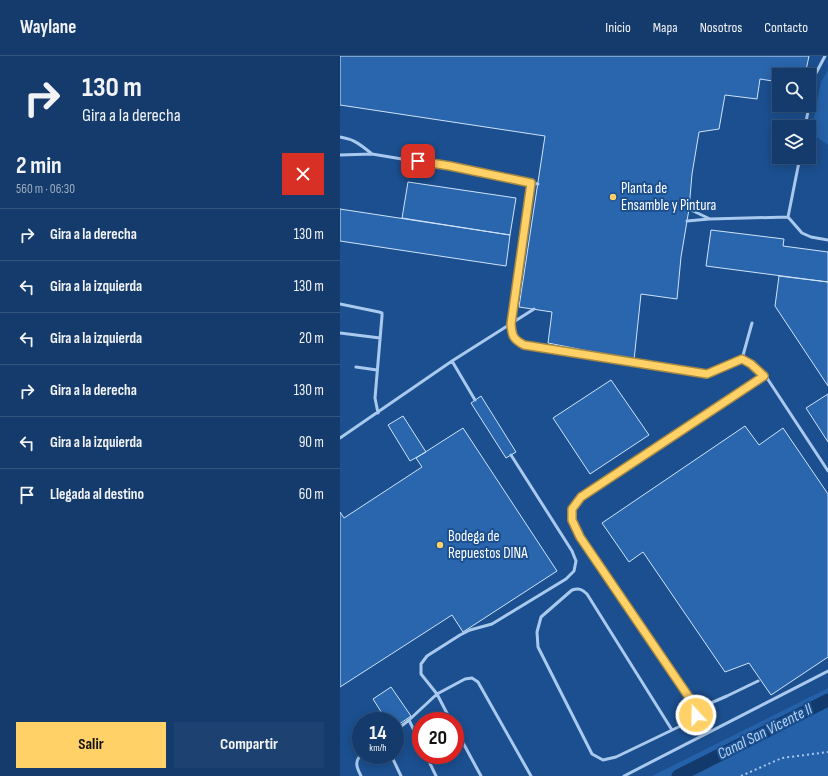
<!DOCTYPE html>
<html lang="es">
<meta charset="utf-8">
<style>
:root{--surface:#143b6b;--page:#1d4271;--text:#f1f3f6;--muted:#9dadc1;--line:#33557e;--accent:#ffd166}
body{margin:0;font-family:"Sofia Sans Condensed",sans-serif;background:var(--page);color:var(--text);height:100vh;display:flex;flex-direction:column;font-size:15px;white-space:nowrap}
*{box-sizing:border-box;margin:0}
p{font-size:13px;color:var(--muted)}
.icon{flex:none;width:22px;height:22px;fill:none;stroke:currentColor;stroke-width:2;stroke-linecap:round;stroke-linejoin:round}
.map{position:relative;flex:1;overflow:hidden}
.sheet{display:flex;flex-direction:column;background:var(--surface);width:340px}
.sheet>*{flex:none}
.hud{background:#143b6b;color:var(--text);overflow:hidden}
.tools{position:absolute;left:432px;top:12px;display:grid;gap:8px}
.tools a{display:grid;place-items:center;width:44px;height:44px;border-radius:0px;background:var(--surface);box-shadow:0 2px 10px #0003,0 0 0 1px var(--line);font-size:20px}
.speed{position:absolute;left:12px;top:656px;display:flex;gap:8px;font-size:20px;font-weight:700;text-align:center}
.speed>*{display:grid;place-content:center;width:52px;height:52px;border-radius:50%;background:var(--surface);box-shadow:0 2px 10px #0003,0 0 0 1px var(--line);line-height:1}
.speed small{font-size:10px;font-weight:400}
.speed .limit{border:6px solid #d22;background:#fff;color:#111}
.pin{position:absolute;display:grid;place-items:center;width:34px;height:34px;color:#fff;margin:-17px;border-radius:8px;box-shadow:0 2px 6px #0006}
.me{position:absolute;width:44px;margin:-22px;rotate:339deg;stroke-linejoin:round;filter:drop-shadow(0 0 3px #0008)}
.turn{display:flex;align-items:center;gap:14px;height:84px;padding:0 16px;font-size:18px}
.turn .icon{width:52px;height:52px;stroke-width:2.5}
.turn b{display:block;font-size:28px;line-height:34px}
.round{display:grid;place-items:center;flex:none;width:42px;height:42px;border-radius:0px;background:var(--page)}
.headline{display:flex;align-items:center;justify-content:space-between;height:68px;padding:0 16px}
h1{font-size:24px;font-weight:700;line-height:30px}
.action{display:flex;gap:8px;margin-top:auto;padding:8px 16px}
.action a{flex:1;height:46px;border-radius:0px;background:var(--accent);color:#111;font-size:16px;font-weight:700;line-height:46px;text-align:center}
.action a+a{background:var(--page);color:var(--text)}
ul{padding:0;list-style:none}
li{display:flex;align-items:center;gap:12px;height:52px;padding:0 16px;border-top:1px solid var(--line)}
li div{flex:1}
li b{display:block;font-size:15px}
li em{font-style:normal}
header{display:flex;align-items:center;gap:24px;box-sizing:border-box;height:56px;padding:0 20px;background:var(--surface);border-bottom:1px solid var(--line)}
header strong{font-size:19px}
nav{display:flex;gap:22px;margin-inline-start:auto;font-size:14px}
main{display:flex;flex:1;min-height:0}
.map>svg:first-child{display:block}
.green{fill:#2461a8}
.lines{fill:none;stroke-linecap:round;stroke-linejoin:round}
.canal{stroke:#123a6d;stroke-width:13}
.building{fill:#2a66ad;stroke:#cfe3fa}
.path{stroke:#a9c9ee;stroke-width:2;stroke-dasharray:2 3;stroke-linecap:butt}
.lane{stroke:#a9c9ee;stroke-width:3}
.route-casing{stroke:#a68842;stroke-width:10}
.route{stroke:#ffd166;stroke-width:7}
.poi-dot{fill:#ffd166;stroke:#1b4f8f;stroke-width:1.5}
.labels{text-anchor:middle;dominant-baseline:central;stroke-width:4;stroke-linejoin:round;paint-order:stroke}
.poi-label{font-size:15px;fill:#fff;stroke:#1b4f8f;text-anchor:start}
.water-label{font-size:16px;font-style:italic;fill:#b5d3f5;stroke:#1b4f8f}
</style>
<header>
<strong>Waylane</strong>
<nav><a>Inicio</a><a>Mapa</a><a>Nosotros</a><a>Contacto</a></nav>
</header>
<main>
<section class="sheet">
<div class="hud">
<div class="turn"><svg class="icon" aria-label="right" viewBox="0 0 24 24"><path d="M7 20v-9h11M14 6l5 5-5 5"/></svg><div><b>130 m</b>Gira a la derecha</div></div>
</div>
<div class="headline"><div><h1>2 min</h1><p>560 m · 06:30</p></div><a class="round" style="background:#d93025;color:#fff"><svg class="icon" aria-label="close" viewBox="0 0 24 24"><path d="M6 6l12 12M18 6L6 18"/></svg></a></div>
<ul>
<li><svg class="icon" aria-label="right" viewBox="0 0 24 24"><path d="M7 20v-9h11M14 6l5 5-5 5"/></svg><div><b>Gira a la derecha</b></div><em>130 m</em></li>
<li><svg class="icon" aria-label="left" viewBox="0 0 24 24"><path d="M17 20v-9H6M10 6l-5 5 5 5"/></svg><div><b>Gira a la izquierda</b></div><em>130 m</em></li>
<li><svg class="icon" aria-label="left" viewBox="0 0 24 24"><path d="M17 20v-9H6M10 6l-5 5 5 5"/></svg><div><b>Gira a la izquierda</b></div><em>20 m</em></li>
<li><svg class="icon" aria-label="right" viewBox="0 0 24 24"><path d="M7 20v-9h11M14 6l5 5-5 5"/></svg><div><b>Gira a la derecha</b></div><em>130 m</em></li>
<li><svg class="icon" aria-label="left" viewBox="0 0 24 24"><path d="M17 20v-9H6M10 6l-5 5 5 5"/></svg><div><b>Gira a la izquierda</b></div><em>90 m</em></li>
<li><svg class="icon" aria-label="arrive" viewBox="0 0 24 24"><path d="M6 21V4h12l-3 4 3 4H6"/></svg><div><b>Llegada al destino</b></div><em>60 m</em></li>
</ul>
<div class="action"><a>Salir</a><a>Compartir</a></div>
</section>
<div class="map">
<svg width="488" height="720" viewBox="0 0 488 720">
<rect width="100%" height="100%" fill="#1b4f8f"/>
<path class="green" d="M488,14V89L471,77L481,26Z
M488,632V720H312Z"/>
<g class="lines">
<path class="canal" d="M338,720L488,644"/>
</g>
<path class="building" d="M0,0H469L465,19H439V26L420,23L417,43L385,39L379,73L359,76L352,118L349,153L341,201L337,243L301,238L294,304L208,287L212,256L179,251L205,80L0,49Z
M68,126L176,142L170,179L62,162Z
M0,153L170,179L166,210L0,185Z
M371,174L444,183L443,190L488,196V226L366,210Z
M439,220L488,226V330L435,250Z
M271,324L309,379L250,418L213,362Z
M488,338V386L466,352Z
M141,340L176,396L166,402L131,347Z
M63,360L86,396L70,405L48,369Z
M405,370L419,389L443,372L488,438V601L431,639L409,607L385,616L303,496L289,506L262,467Z
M123,372L217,515L123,576L112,559L0,631V456L4,462L82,411L76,402Z
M51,631L71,660L55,671V665H47L33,643Z"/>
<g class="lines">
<path class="path" d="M401,720L442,702L488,696"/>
<path class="lane" d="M465,71L475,19L485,0
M0,81C14,83 21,89 32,98
M0,99L32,98L110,111L198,128
M191,127L171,268C172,280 173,283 184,289L367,319L402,303
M349,153L370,163L448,161L460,101
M448,161L462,177L471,181L488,184
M347,165L369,163
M0,248L39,256L42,257V260L35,342L38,357
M0,277L40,282
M402,303L411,308L425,319L488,415
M402,303L412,267
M112,305L135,344
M16,311L37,314
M0,382L112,305L194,253
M357,653L387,640L418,625
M69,664L81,689
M111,665L97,638L81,618V608L87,600L120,579L130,574L152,568L226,523L234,515L236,505L232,495L171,399
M115,672L141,720
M332,674L247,538C242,533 239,532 232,534L201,561L197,576L198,591L252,698L263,704L276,701L353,664L356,659L357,653L240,481L232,464V453L241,441L425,319
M55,675L69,664L97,638L125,623L132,622L138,626L191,720
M21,699C14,706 17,712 21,720
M51,699L61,720
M86,699L96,720
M284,720L488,615"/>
</g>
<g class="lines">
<g class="route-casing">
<path id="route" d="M78,105L110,110L191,127L171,268C172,280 173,283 184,289L367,318L402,303L411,308L424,320L241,441L232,453V464L240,481L357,653L356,659"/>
</g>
<use href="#route" class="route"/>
</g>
<g class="poi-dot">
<circle cx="273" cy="141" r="4"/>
<circle cx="100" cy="489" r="4"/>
</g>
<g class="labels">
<g class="poi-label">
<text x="281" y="132">Planta de<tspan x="281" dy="17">Ensamble y Pintura</tspan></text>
<text x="108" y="480">Bodega de<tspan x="108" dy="17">Repuestos DINA</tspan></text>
</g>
<g class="water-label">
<text transform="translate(425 676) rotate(-27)">Canal San Vicente II</text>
</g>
</g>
</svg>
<div class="tools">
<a><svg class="icon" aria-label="search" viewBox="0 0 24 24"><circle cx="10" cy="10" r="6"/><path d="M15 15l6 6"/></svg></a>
<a><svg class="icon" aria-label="layers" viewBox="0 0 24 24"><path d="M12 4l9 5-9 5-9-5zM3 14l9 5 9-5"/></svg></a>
</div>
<div class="speed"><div>14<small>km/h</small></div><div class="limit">20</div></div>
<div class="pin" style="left:78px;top:105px;background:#d93025"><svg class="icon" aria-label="arrive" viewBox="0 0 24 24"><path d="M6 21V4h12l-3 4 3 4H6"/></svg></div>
<svg class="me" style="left:356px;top:659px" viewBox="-20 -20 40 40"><circle r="17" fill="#ffd166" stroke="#fff" stroke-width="3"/><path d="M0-11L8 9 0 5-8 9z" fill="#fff"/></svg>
</div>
</main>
